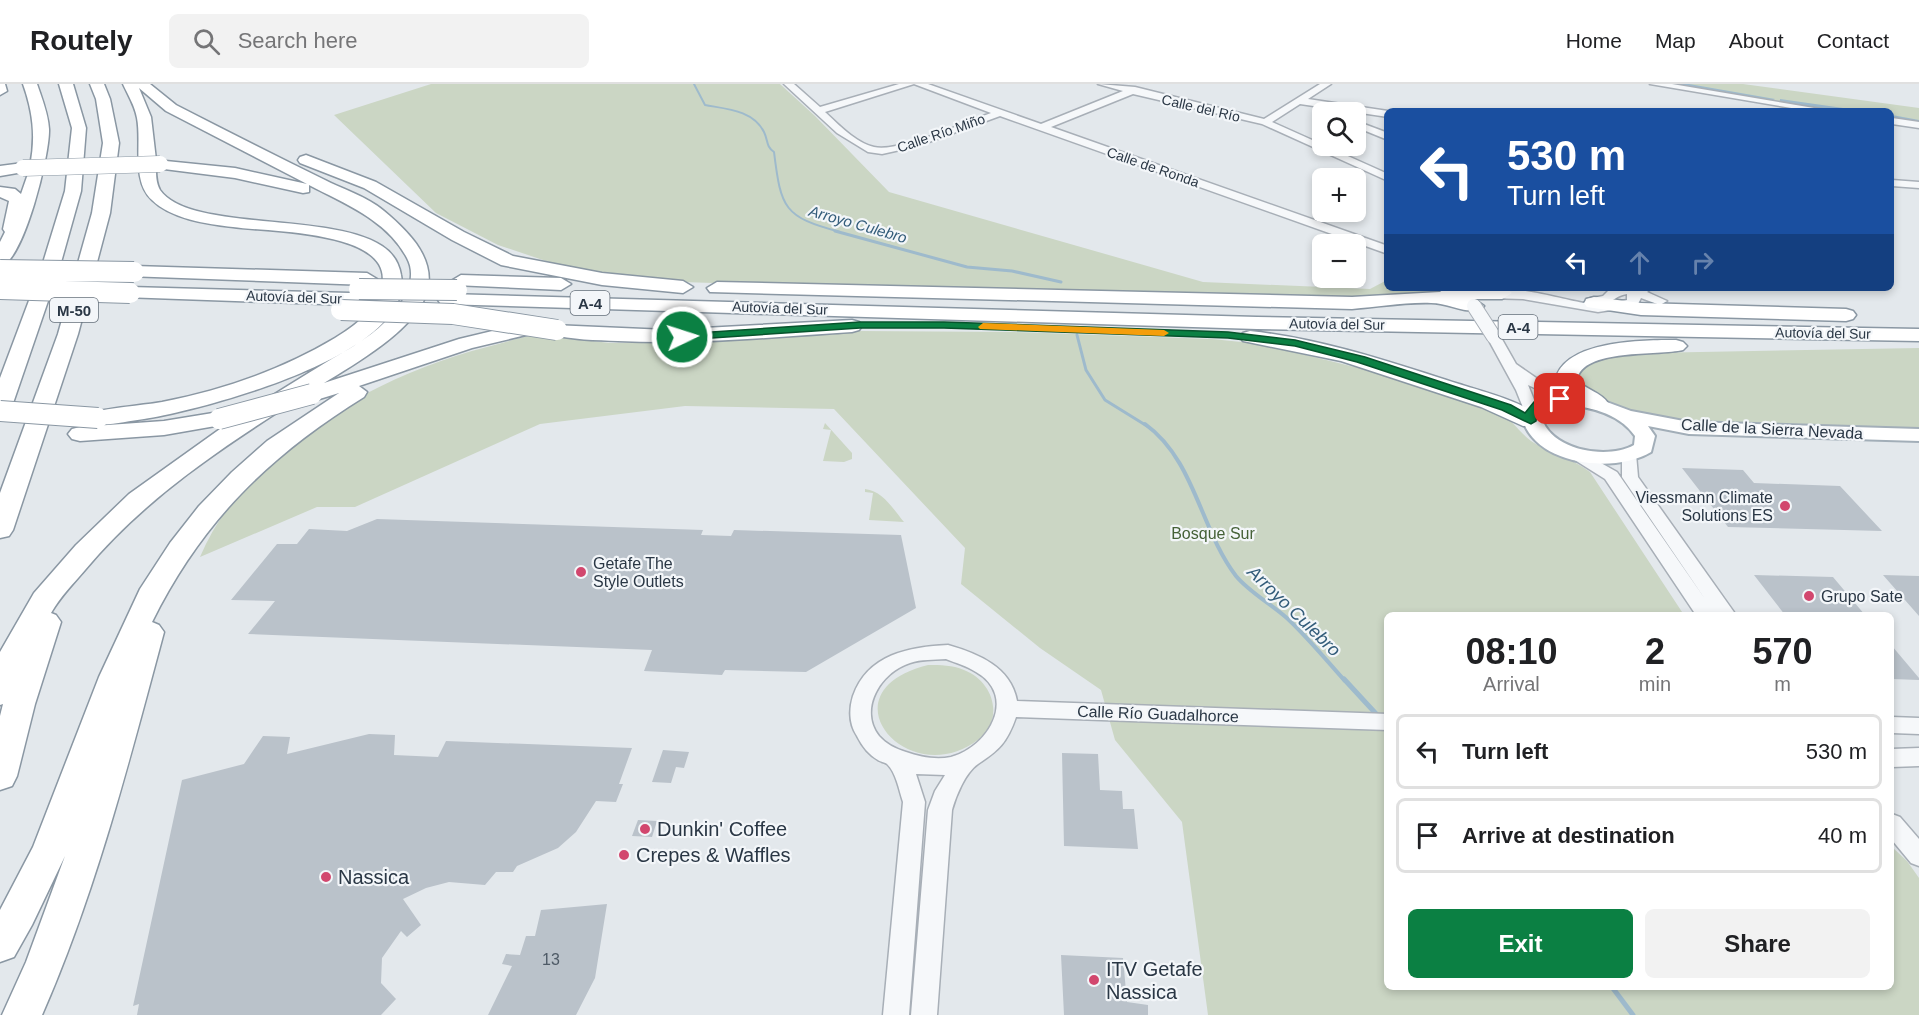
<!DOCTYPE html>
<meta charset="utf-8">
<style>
:root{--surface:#fff;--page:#f2f2f2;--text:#202124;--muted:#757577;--line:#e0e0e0;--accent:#0b8043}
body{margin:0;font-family:Helvetica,sans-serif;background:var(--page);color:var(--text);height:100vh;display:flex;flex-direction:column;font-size:22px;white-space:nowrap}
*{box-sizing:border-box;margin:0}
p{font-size:20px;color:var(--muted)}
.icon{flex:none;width:33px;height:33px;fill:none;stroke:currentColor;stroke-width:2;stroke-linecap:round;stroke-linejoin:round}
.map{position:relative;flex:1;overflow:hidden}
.side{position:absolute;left:1384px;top:528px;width:510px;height:378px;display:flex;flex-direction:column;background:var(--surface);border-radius:9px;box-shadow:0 3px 9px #0003}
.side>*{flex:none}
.banner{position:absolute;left:1384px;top:24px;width:510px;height:183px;border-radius:9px;box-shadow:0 3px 9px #0003;background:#1a4fa0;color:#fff;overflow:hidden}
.tools{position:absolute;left:1312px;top:18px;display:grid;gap:12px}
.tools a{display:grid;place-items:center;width:54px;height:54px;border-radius:9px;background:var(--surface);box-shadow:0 3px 9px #0003;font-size:30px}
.pin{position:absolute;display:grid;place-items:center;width:51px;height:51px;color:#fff;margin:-26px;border-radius:12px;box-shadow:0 3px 9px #0006}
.me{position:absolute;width:66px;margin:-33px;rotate:86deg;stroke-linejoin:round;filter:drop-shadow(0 0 4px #0008)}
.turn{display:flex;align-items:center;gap:21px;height:126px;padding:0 24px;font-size:27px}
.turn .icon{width:78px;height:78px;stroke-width:2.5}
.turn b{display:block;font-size:42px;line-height:51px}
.lanes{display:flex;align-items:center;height:57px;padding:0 24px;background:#0003;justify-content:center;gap:30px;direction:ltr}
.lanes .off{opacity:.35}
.eta{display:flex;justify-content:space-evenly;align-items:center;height:102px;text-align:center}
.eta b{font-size:36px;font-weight:700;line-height:42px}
.cta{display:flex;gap:12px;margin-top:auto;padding:12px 24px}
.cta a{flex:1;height:69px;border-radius:9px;background:var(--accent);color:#fff;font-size:24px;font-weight:700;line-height:69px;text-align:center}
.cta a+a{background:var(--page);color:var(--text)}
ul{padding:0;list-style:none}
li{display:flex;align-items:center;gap:18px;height:75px;margin:0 12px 9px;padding:0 12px;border:3px solid var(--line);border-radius:9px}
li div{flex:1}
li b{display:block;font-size:22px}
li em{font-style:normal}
header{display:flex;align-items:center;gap:36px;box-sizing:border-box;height:84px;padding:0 30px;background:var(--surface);border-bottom:2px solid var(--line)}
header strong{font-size:28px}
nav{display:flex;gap:33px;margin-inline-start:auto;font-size:21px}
.search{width:420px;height:54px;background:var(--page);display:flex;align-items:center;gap:15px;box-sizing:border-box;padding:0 21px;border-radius:9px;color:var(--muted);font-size:22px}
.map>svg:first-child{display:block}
.green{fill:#cbd6c4}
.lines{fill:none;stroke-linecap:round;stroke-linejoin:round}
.stream-far3{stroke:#9ebacc;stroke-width:2}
.stream-far2{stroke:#9ebacc;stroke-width:3}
.stream-far1{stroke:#9ebacc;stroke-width:4}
.stream{stroke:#9ebacc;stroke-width:5}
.canal{fill:#9ebacc;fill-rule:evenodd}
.building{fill:#bac2ca}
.minor-casing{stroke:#a8afb7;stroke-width:3}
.major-casing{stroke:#a2aeb8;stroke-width:4}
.highway-casing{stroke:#8a97a3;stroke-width:3}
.minor{fill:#f6f8fa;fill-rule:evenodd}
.major{fill:#fff;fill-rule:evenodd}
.highway{fill:#fff;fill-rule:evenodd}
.minor-bridge-casing{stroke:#a8afb7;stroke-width:16;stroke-linecap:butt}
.highway-bridge-far1-casing{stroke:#8a97a3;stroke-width:17;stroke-linecap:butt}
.highway-bridge-casing{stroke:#8a97a3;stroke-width:22;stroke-linecap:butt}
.minor-bridge{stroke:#f6f8fa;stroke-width:14}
.highway-bridge-far1{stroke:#fff;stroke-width:16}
.highway-bridge{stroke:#fff;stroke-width:20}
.route{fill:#0b8043;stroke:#07532c;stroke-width:1.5}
.slow{fill:#f59e0b}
.poi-dot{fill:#d2476e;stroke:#f3f6f9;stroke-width:2}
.labels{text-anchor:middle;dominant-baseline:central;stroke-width:4.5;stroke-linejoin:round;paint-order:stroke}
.far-street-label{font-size:14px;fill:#2a3745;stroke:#f3f6f9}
.far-water-label{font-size:15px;font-style:italic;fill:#335c7a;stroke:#f3f6f9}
.shield{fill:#f3f6f9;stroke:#66707b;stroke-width:1.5}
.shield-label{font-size:15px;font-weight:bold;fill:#2a3745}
.street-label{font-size:16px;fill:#2a3745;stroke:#f3f6f9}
.poi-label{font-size:16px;fill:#2a3745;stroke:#f3f6f9;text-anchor:start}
.park-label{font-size:16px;fill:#456137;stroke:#f3f6f9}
.near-number-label{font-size:16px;fill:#4e5a66}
.water-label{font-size:18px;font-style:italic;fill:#335c7a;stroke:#f3f6f9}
.near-poi-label{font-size:20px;fill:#2a3745;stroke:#f3f6f9;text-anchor:start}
</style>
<header>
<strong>Routely</strong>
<div class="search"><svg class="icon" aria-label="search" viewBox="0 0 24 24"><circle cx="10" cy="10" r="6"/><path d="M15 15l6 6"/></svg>Search here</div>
<nav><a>Home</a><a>Map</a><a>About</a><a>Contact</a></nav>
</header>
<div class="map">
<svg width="1919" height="931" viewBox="0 0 1919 931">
<rect width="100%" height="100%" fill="#e3e8ec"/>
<path class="green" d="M431,0H780L815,32L889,108L1203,198L1370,205L1387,196L1388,204H1501L1447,207L1378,216H1305L681,198L570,185L498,161L436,129L334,31Z
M1667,0H1743L1919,24V40L1892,35V27H1837Z
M857,247L1014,248L1212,255L1261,260L1375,288L1496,326C1511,334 1518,347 1531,357C1550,370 1572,374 1590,388L1684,531H1388V903H1892V763L1907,777L1919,794V931H1208L1182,738L1115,656L1101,606L1040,564L961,500L965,464L834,325L685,322L540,340L355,423H317L200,473C246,364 377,291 487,263C503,259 520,253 536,251C561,249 591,259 617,259C698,258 777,253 857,247Z
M1919,264V346L1715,342L1673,336L1622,325L1588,309L1575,292L1595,276L1647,269Z
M825,339L852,369V375L844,378L823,377L831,346L823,345Z
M865,405C883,407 893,425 904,438L869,436L873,409L865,408Z
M928,581C941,581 952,581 964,586C993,597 1005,634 979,655C909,710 820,608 928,581Z"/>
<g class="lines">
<path class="stream-far3" d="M694,0L705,21C726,25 753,26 764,48C768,56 766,63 774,68C781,125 784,133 840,148"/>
<path class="stream-far2" d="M835,147L967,183L1012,187L1061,198
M1077,251L1086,286L1105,316L1147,342"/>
<path class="stream-far1" d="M1145,340C1195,376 1200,445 1236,492C1250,509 1273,521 1289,536C1309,555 1327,577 1345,597"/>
<path class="stream" d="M1344,595L1379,633
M1612,903L1633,931"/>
<path class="canal" d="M1670,0H1689L1775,15L1771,17Z
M1780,15L1850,25L1854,27H1834L1783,19H1780Z
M1892,31L1919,36V40L1892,35Z"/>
</g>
<path class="building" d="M1682,384L1743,386L1754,399L1840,402L1882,447L1728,443Z
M377,435L703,446L701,451L731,452L734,446L901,451L916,524L806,588L725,586L722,591L644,587L652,566L248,550L275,517L231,516L277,460H297L309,445L347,447Z
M1754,491L1833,493L1865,531H1785Z
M1883,491L1919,492V532Z
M1892,562L1919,594V596L1892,595Z
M369,650L395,651L394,671L438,673L446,657L632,664L619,700H623L616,718L596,717L576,748L558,764L517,782L513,788H496L485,801L449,798L426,804L403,815L421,841L407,853L401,847L382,874L381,899L396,915L381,931H137L139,920L133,922L182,696L244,680L263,652L290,653L287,670Z
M663,666L689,668L684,684L676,683L671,699L652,698Z
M1062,669L1098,670L1100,706L1122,707L1123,725H1134L1138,765L1064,762Z
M638,736L657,737L652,753L632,752Z
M607,820L595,894L576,931H488L512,882L502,880L506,870L520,871L526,852H535L541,826Z
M1061,871L1123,874L1127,918L1148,921V931H1064Z"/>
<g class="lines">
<g class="minor-casing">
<path id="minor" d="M784,0H794L820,23L899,0H914L825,28C838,40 856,59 874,63C898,69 966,38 991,29L914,0H928L1041,40L1123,7L1098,0L1135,3L1264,35L1320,0H1331L1308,15L1388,27V33L1300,20L1272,38L1388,90V97L1262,40L1133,10L1051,43L1388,162V170L1000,32L918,62L882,70L868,68L837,49Z
M1650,0H1672L1832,27H1809Z
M1892,34L1919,38V44L1892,40Z
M1356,37L1388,49V56L1356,43Z
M1892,96L1919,98V104L1892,102Z
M1611,204H1652L1647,208L1667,217L1660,221L1641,214L1637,222L1598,228L1523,215L1487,214L1480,210C1496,195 1563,216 1585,219L1586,215L1603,212ZM1627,210V216L1603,220C1613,218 1617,211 1627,210Z
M1494,249L1499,250L1516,280L1542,298L1575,312L1578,315L1575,318H1565L1528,301L1539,328L1531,333L1526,331L1516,306L1487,253Z
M1576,365L1617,388L1705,515L1622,393V373L1630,368L1636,370L1638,393L1736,531H1716L1714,528L1716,531H1696L1605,395L1570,373L1568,370Z
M948,561C979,570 1011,583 1017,617L1388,630V646L1016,633C1007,659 999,666 978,680C965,689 956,712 952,726L937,931H911L928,726L935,707L945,691L916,690L925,718L909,931H883L903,718C899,706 896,688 887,680C886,679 879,677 878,676C869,671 862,662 857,652C849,640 849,625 853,612C868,570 909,563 948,561ZM946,575C956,579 967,582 976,588C1018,612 989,663 951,673C936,676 920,673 906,668C896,665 886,660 879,652C858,625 881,588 910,579C921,575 934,576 946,575Z
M1892,633L1919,634V650L1892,649Z
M1919,664V682L1892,683V665Z
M1892,730L1900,733L1919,755V782L1911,779L1892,756Z"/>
</g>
<g class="major-casing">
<path id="major" d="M1560,309L1596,314L1631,327L1689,338L1919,345V357L1689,350L1648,342L1655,352L1651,368C1613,391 1528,381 1521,328C1531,315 1544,312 1560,309ZM1560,321C1588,322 1618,328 1635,352L1634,361C1606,377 1546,365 1541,330L1550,323Z"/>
</g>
<g class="highway-casing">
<path id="highway" d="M0,0H5L7,7L0,11Z
M23,0H37C42,15 48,29 49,45C50,70 24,177 0,183V158L5,148L3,145L9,117L0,113V103L15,105L21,110L29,87L0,92V82L23,79L30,82C36,53 33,28 23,0Z
M59,0H73L86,44L81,107L60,182L11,325L8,330L0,332V294L42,182L65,107L72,44Z
M90,0H104L110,15L119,59L110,129L78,250L13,446L9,452L0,454V409L58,250L92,129L103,59L96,15Z
M123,0H150L176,21C225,46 274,71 323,95C342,105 368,113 384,127C409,148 438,176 426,211C414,246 355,280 324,299L459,255L543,235L550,237L553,241L667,246L852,236L859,238L862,242L859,246L852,248C774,253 696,261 618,257C596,256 572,256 550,250L547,246L472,264L359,302L367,308L364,313C269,372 202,437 152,538L159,541L164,548C129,678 96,808 42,931H2L26,878L65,772L32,841L14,873L0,878V826L33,763L99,593L140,505L170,459L199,422L232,388L267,357L339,309L313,317L303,312C224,362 146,413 85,486C73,500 60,513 51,529L56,531L61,538L35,620L17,692L12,702L0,706V632L3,620L0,621V568L34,509L76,461L129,410L227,340L164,351L80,357L72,355L68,350L72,345L80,343L164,337L219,328L227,330L231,335L228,340C260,319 292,299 325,279C345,267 368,255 385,238C402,222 419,196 407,174C387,136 345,120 309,101V108L303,109L235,94L156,84C156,91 156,99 160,106C189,148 331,128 382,162C393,169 399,179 401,191C417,271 200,326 144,335C127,337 107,343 90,339L86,334L90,329C113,323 138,322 162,318C224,306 281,286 335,254C356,241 377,226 382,201C394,146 266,148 233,143C207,140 171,135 152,116C131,97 142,59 137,34C135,22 128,11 123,0ZM139,4L166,27L307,100L235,84L156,76L151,33Z
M306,71L376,98L464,148L513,172L602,189L683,197L693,203L683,209L602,201L501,181L452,156L364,104L300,79L298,76L300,73Z
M134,182L367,189L377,195L367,201L127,192L125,188L127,184Z
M461,191L561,194L571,200L561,206L454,201L451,197Z
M717,198L1352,213L1440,208L1445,204H1506L1512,209L1502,215H1474L1484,222L1481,226C1466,230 1448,219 1431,219C1405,218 1378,223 1352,225L710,208L707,204Z
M130,203L350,209L357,211L360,215L357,219L350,221L123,213L120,209Z
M448,210L1257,233L1919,245V257L1257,245L441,220L438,216L441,212Z
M1594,213L1641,219L1846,225L1853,227L1856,231L1853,235L1846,237L1641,231L1587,223L1584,219L1587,215Z
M1250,247C1323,255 1390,278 1459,300C1481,307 1530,319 1543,337L1539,342H1523L1481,323L1341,277L1243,257L1240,253L1243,249Z
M1676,256L1683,258L1687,262L1683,266C1659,272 1582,264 1577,296C1586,306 1601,308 1608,319L1605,324C1586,329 1565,312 1555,297C1563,256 1643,256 1676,256Z"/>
</g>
<use href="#minor" class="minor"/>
<use href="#major" class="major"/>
<use href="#highway" class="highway"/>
<g class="minor-bridge-casing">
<path id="minor-bridge" d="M1474,222L1494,253"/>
</g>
<g class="highway-bridge-far1-casing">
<path id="highway-bridge-far1" d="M23,84L160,80"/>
</g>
<g class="highway-bridge-casing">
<path id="highway-bridge" d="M0,186L134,188
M0,205L130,209
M359,205L457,206
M341,226L453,230L557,246
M0,327L98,334
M219,335L312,310"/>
</g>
<use href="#minor-bridge" class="minor-bridge"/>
<use href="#highway-bridge-far1" class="highway-bridge-far1"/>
<use href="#highway-bridge" class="highway-bridge"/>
</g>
<path class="route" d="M860,238H944L1228,248L1295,256L1365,273L1511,321L1525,329L1534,318L1560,311L1566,315L1542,323L1537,329L1536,337L1531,340L1502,326L1357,278L1295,262L1228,254L944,244H860L682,256L677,253L682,250Z"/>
<path class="slow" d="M983,239L1164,246L1169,249L1164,252L980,245L978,243Z"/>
<g class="poi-dot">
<circle cx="1785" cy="422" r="6"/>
<circle cx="581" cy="488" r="6"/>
<circle cx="1809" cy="512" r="6"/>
<circle cx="645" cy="745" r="6"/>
<circle cx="624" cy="771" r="6"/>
<circle cx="326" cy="793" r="6"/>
<circle cx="1094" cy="896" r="6"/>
</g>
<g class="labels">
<g class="far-street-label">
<text transform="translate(1201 24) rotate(13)">Calle del Río</text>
<text transform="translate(941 49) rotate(-19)">Calle Río Miño</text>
<text transform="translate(1153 83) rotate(19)">Calle de Ronda</text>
<text transform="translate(294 213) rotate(2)">Autovía del Sur</text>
<text transform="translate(780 224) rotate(2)">Autovía del Sur</text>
<text transform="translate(1337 240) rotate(1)">Autovía del Sur</text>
<text transform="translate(1823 249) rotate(1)">Autovía del Sur</text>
</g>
<g class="far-water-label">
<text transform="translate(858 140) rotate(16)">Arroyo Culebro</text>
</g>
<g class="shield">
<rect x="570.5" y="207" width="39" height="24" rx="4.5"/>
<rect x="50" y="214" width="48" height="24" rx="4.5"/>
<rect x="1498.5" y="231" width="39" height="24" rx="4.5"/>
</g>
<g class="shield-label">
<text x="590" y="219">A-4</text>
<text x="74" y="226">M-50</text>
<text x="1518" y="243">A-4</text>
</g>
<g class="street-label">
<text transform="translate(1772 345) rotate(3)">Calle de la Sierra Nevada</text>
<text transform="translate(1158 630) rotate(2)">Calle Río Guadalhorce</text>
</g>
<g class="poi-label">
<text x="1773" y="413" text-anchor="end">Viessmann Climate<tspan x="1773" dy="18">Solutions ES</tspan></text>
<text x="593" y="479">Getafe The<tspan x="593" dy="18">Style Outlets</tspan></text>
<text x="1821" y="512">Grupo Sate</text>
</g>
<g class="park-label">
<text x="1213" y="449">Bosque Sur</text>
</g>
<g class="near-number-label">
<text x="551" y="875">13</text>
</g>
<g class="water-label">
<text transform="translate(1294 527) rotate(44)">Arroyo Culebro</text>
</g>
<g class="near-poi-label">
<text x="657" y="745">Dunkin' Coffee</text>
<text x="636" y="771">Crepes &amp; Waffles</text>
<text x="338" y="793">Nassica</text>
<text x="1106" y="885">ITV Getafe<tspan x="1106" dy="23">Nassica</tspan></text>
</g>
</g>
</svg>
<div class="tools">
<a><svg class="icon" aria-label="search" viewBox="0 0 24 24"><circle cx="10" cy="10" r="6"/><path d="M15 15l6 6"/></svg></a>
<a>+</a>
<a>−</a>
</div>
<div class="pin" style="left:1560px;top:315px;background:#d93025"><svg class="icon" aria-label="arrive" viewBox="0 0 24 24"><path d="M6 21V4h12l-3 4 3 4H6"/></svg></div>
<svg class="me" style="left:682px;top:253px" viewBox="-20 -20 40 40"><circle r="17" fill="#0b8043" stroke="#fff" stroke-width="3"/><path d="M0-11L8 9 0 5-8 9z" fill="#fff"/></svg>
<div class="banner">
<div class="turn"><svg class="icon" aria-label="left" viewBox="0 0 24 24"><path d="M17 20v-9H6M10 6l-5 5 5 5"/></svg><div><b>530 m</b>Turn left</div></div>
<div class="lanes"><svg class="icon" aria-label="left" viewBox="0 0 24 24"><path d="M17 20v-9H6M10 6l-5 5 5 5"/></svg><svg class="icon off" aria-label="ahead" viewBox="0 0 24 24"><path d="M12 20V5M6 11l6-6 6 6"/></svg><svg class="icon off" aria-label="right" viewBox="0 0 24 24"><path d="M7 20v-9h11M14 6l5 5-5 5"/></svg></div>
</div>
<section class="side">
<div class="eta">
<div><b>08:10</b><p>Arrival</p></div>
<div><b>2</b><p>min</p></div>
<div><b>570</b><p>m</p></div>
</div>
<ul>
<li><svg class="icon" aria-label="left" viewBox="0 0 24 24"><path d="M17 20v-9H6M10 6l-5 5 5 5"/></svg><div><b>Turn left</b></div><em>530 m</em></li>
<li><svg class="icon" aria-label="arrive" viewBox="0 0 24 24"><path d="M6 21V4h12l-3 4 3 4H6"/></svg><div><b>Arrive at destination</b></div><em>40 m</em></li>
</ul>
<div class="cta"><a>Exit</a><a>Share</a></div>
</section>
</div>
